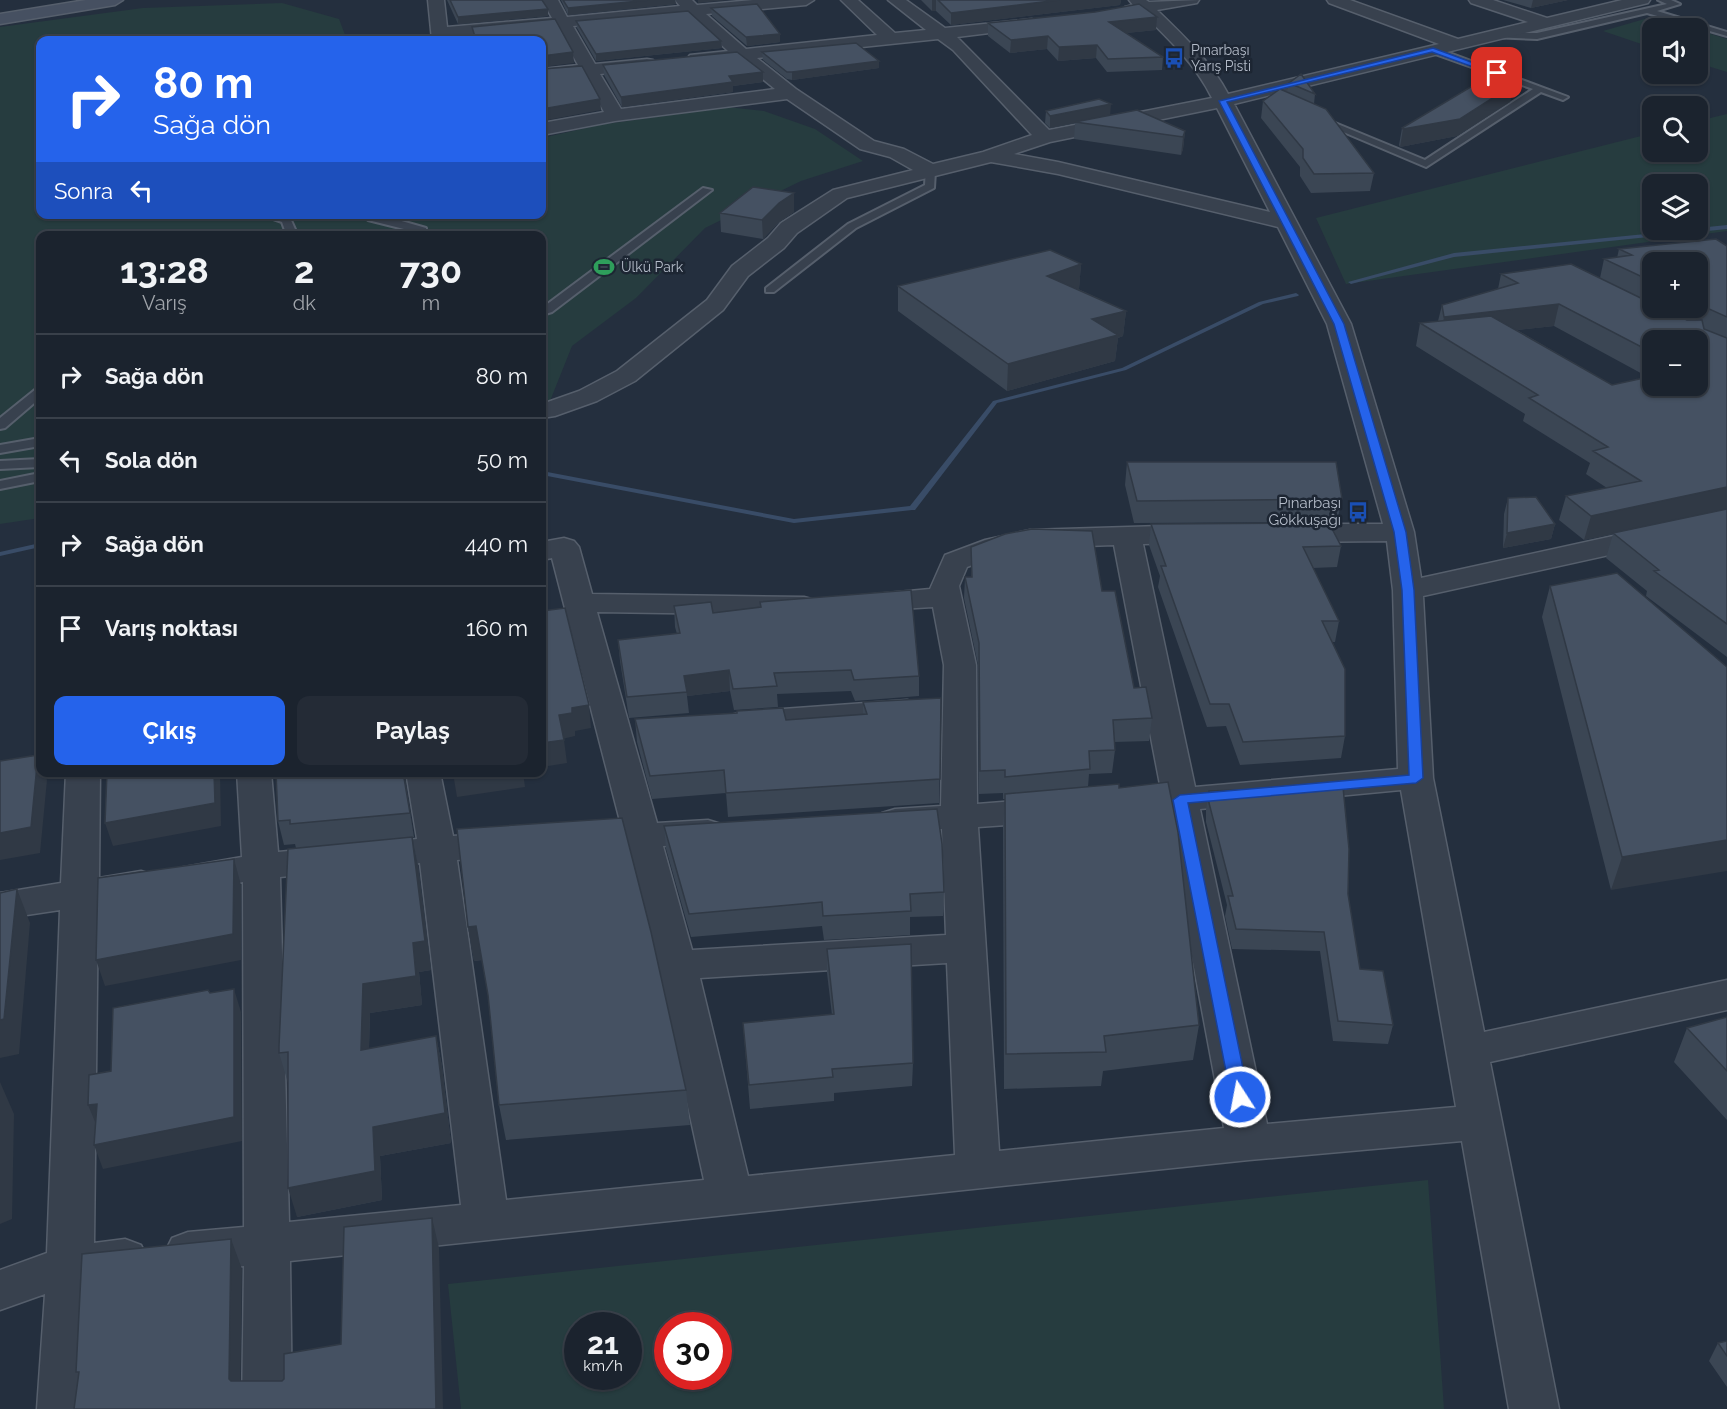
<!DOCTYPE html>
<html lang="tr">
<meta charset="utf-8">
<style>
:root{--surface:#1b232e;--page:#242b36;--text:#f1f3f6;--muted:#a0a4aa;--line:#39404a;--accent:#2563eb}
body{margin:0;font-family:Raleway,sans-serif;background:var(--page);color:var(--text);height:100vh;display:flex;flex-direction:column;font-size:22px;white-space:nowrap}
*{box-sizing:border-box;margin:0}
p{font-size:20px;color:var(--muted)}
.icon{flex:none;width:33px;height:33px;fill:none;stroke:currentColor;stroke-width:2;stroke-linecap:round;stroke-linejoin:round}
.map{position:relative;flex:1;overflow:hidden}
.drawer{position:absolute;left:36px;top:231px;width:510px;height:546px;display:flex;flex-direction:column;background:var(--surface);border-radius:12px;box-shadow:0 2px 4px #0004,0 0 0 2px var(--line)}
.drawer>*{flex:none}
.top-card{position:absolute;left:36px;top:36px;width:510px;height:183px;border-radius:12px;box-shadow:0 2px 4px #0004,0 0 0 2px var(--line);background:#2563eb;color:#fff;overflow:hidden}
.controls{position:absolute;left:1642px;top:18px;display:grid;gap:12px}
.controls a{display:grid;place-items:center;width:66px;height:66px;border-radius:12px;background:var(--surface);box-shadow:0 2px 4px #0004,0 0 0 2px var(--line);font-size:30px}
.speed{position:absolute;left:564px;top:1312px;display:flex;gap:12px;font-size:30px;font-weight:700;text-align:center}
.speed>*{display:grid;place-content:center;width:78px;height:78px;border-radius:50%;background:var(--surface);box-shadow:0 2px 4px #0004,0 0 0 2px var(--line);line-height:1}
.speed small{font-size:15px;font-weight:400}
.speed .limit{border:9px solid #d22;background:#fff;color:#111}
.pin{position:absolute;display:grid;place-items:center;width:51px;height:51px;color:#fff;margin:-26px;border-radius:12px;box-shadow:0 3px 9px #0006}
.me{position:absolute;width:66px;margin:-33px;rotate:349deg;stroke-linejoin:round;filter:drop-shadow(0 0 4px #0008)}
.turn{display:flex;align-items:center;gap:21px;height:126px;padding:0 18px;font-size:27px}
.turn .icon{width:78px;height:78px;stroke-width:2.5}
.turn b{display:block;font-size:42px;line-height:51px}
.then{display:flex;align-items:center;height:57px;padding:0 18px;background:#0003;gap:12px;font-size:22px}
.eta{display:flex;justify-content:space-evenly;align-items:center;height:102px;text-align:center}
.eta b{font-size:36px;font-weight:700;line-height:42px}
.primary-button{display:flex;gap:12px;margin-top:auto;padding:12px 18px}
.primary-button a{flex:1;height:69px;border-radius:12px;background:var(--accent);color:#fff;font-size:24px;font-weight:700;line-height:69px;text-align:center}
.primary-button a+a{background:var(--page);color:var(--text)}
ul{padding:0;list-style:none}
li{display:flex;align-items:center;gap:18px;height:84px;padding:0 18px;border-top:2px solid var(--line)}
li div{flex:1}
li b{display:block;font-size:22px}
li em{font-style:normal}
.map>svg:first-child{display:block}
.green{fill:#263c3f;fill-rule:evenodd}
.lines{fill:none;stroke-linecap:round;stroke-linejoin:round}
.stream{fill:#394c67;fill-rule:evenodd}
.lane-casing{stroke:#565f6c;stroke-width:4}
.street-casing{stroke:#565f6c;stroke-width:3}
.secondary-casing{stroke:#565f6c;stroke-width:3}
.lane{fill:#38414e;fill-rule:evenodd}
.street{fill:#38414e;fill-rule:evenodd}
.secondary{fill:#465061;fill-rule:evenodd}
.wall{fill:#3b4654;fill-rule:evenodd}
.shaded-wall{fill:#303945}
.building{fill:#455162;stroke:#303945;stroke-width:1.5}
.route{fill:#2563eb;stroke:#184099;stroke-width:1.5}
.labels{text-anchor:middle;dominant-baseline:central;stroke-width:5;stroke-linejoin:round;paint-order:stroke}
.far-poi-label{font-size:14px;fill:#b4bcc9;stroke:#1d2633;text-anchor:start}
.poi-label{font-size:15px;fill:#b4bcc9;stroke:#1d2633;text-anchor:end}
</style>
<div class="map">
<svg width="1727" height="1409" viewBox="0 0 1727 1409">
<rect width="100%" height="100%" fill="#242f3e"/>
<path class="green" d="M282,3L339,19L347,40H40V214H542V138L599,125L727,107L764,111L815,129L863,161L801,181L705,228L636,298L572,346L542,421V236H40V518L0,524V27L143,8Z
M1655,16L1694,28H1653V48L1603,31Z
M1698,30L1727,39V72L1698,63Z
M1727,114V231L1346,284L1316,218L1653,133V152H1698V121ZM1653,184H1698V230H1653Z
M1428,1180L1444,1409H461L448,1284ZM578,1326H628V1377H578ZM668,1326H718V1377H668Z"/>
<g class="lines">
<path class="stream" d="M1727,225V229L1454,257L1351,284L1348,282L1454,253L1686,230H1698V228Z
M1296,293L1299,295L1298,296L1263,304L1126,370L997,403L915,510H912L794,523L542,475V471L794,519L910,506L993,401L1122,368L1259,302Z
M40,543V547L0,556V552Z"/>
<g class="lane-casing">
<path id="lane" d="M1658,0H1671L1680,4L1657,11L1727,32V36L1647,13L1537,39L1492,37L1488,35L1492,33H1537L1667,4Z
M1430,48H1436L1568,97L1563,100L1541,92L1426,167L1315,120L1323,118L1425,160L1533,89L1430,52Z
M926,169L935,171L934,188L856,228L774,292H766V288L848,224L925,185Z
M703,188L712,190L552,312L542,315V308Z
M259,214H278L290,218L298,236H287L282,222Z
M367,214H377L426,228V236H416V232L368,220Z
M40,388V398L5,428L0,429V418L36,389Z
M40,438V446L0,453V445Z
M40,459V467L0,469V461Z
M40,473V481L0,489V481Z"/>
</g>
<g class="street-casing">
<path id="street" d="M428,0H444L447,27L552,18L542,0H558L567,17L680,6L675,0H692L697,5L753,0H814L806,5L706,14L746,49L877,35L841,0H858L895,33L926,30L888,0H906L945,28L1032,19L1040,24L1038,27L957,37L1049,130L1212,98C1196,65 1168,38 1142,13H1125L1123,10L1125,7L1133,5L1129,0H1146L1149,2L1199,0L1197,3L1157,10C1183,35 1212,63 1228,94L1439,44L1329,3L1327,0H1350L1458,39L1528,22L1471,3L1469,0H1493L1547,18L1622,0H1650L1648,3L1234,104L1351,324L1414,532L1421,578L1727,511V529L1423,596L1433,778L1484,1032L1727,980V1010L1490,1062L1559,1409H1509L1462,1141L1249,1160L290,1261L292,1409H242L244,1266L188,1272L172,1266L165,1252L172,1238L188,1232L244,1227L243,882L192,890L179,886L173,877L179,868L242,857L237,772H271L278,852L417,839L406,772H440L453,836L505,832L518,835L523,844L518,853L505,856L457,860L506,1200L704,1180L657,965L627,848L583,851L570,847L565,839L570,831L583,827L621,825L552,558L542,560V542L564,538L574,541L579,547L592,594L804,597L815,600L819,606L815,612L804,615L597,612L657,823L708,820L721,824L726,832L721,840L708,844L663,846L692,950L946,935L942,829L895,833L882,829L877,821L882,813L895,809L941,806L944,665L933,607L867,611L856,608L852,602L856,596L930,589L945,555L985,540L1030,530L1194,525L1204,528L1208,534L1204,540L1194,543L1143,544L1195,787L1398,769L1393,590L1387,541L1291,542L1281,539L1277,533L1281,527L1291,524H1383L1327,324L1278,227L1058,174L991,162L847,198L797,233L784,248L748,276L723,310L635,381L597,401L555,416L542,418V404L579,391L617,371L707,300L732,266L768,238L781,223L833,190L913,170L890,157L860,149L787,99L615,121L542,135V123L604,112L584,75L542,79V69L578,65L557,27L432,40ZM689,15L728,51L690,55L687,59L690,63L696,64L739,60L775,89L621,109L600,74L647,69L653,68L656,64L653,60L647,59L595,64L573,26ZM938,39L953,50L1032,135L983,152L933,164L904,149L874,141L796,89L757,58ZM1217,108L1270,212L1058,162L1014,154L1050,142ZM1114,545L1161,790L1115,796L1110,804L1115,812L1128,815L1165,812L1224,1128L999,1151L978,827L1050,822L1063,818L1068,810L1063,802L1050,798L977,804L976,665L959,586L967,567L1003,553L1030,548ZM1401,790L1456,1107L1267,1124L1200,809ZM420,863L461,1205L289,1222L280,877ZM947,963L955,1155L748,1176L700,978Z
M907,700L919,703L924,710L919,717L907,720L743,732L731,729L726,722L731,715L743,712Z
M66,772H100L99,878L141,871L154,875L160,884L154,893L98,903L94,1243L125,1239L141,1245L148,1259L141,1273L125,1279L93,1282L87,1409H37L45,1294L0,1310V1270L47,1253L60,910L0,919V893L61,883Z"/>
</g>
<g class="secondary-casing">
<path id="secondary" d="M86,0H123L115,5L0,24V14Z"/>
</g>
<use href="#lane" class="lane"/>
<use href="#street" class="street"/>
<use href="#secondary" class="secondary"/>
</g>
<path class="wall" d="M447,0H542L548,16L458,24Z
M561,0H675L676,4L568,15Z
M921,0H1121L1120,5L951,25L936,11H932Z
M1503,0H1568L1531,8Z
M711,8L780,42L747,46L712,16Z
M576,21L721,41L722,48L596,61L577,28Z
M988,23L1156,30L1126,33L1163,57L1162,70L1107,72L1096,58L1058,61L1047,49L1010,53L988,36Z
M762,52L879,68L792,80L787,79L763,60Z
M603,65L763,72V82L733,86V92L622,107L604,75Z
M1289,83L1315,94L1314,104L1374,173L1370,191L1311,193L1300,176V167L1261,118L1263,101L1287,92Z
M1513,85L1510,102L1457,136L1400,147L1399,145L1402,128Z
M1046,111L1110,115L1185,131L1183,149L1181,155L1074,139L1075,123L1050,128L1045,123Z
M794,193V212L779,222L763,239L721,232L720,213Z
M1727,246V657L1646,596L1647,591L1606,558L1613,534L1584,540L1559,520L1566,496L1607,488L1586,474L1590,463L1523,421L1525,414L1416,346L1420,323L1438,321L1442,305L1498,289L1501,274L1600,278L1604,259L1617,258L1619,249ZM1653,262H1698V308H1653ZM1554,326L1648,377L1612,385L1517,330ZM1653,340H1698V386H1653Z
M1081,264L1079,289H1078L1126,311L1123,336L1118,338L1115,361L1007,391L898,311V286Z
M1127,462L1342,499L1337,522L1134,523L1125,485Z
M1508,498L1555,524L1551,539L1503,548L1504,514Z
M1151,524L1341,546L1337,567L1313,568L1339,621L1335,642H1332L1345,736L1341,758L1240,765L1226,726L1207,727L1158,587L1160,576L1149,545Z
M971,547L1102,591L1134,688L1152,718L1149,741L1114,742L1115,750L1112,773L1089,774L1088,787L1119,788L1199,1025L1193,1060L1103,1071L1101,1086L1004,1089L1003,827L1005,799H1003V793L979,794L978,665L964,598L965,577H971Z
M1550,586L1727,667L1611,890L1542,617Z
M760,602L919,676V696L855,701L851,691L777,694L778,707L734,710L730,691L687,696L689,713L629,718L620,661L618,640L677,634L675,627L674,606L713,613L760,607Z
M941,698L939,803L728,817L726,793L652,799L637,742L635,719L786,720L863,714V702Z
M404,772L414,837H412L418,865L431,970L419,972L422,1005L370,1013L369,1049L436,1036L442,1066L451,1143L380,1156L382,1200L297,1217L288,1083L279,1053L296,848L295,844L284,845L278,821Z
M1209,791L1348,894L1360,969L1393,1025L1388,1044L1333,1041L1320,951L1232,949L1225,916L1227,905L1206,822V810Z
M664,826L944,892L943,916L910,917V935L824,940L822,926L691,937L666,849Z
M468,927L686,1090L690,1125L506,1140L499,1105L488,995L482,960L474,961Z
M827,949L913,1063L912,1086L834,1093V1101L750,1109L743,1023L832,1015L827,973Z
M1727,1017V1120L1674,1062L1687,1028Z
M1727,1341V1387L1709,1361L1718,1343Z"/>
<path class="shaded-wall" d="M649,0H675L676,4L568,15V8Z
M698,0H728L698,3Z
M932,0H936V11H932Z
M1059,0H1121L1120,5L951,25V13Z
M1533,0H1568L1531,8Z
M548,9V16L458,24V17Z
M1157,17L1156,30L1108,35L1109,22Z
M780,34V42L747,46L746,37Z
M1048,36L1047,49L1010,53L1011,40Z
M721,41L722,48L596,61V54Z
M1097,45L1096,58L1058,61L1059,47Z
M573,52L574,63L542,67V56Z
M879,61V68L792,80V72Z
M763,72V82L733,86V92L622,107L621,97L729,76Z
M1513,85L1510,102L1457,136L1400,147L1403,129Z
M600,99L601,110L542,121V109Z
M1111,104L1110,116L1050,128V116Z
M1185,131L1183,149L1181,155L1183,137Z
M794,193V212L779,222L763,239L762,220L779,203Z
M1081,264L1079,289L1045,300L1047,276Z
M1559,304L1554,326L1444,338L1440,336L1444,317Z
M1126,311L1123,336L1118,338L1115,361L1007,391L1008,364L1092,319Z
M1727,487V510L1584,540L1591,516Z
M1555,524L1551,539L1503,548L1507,533Z
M729,670L730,691L687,696L684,676Z
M589,705L591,728L575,731V736L562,739L559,715L572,708Z
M564,740L567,763L542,767V743Z
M38,755L40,762V772H44L47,780L40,853L0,860V833Z
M214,772H220L221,826L113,846L105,823Z
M403,772H404L414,837L410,813Z
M455,772H523L525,787L457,797L453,773Z
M412,837L418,865L431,970L419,972L422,1005L370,1013L368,1080L361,1050L363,984L413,943Z
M1727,840V871L1611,890L1622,857Z
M234,859L241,885V960L105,986L96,960Z
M17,889L30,923L19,1054L0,1058V1020Z
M476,926L482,960L474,961L468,927Z
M234,989L241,1012L242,1141L103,1169L94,1145Z
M436,1036L442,1066L451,1143L380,1156L382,1200L297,1217L288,1188L373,1127Z
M0,1082L14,1114L12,1219L0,1224Z
M97,1104L98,1129L88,1105Z
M432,1218L439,1248L443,1409H436Z
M231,1239L242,1269L240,1409L229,1379Z"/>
<path class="building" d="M450,0H542L548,9L458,17Z
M563,0H649L568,8Z
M938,0H1059L951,13Z
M757,4L780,34L746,37L711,8Z
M1139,4L1157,17L1109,22L1163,57L1108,59L1097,45L1059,47L1048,36L1011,40L988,23L1095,12Z
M688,11L721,41L596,54L576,21Z
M555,19L573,52L542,56V40H476L472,27Z
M856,43L879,61L792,72H787L762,52Z
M737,52L763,72L729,76L733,82L621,97L603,65Z
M582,66L600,99L542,109V69Z
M1301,74L1315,94L1289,83Z
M1484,79L1513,85L1460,119L1403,129L1402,128Z
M1280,89L1326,109L1374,173L1314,174L1303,158V149L1263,101Z
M1099,99L1111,104L1050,116L1046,111Z
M1137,110L1185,131L1183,137L1075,122Z
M753,187L794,193L779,203L762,220L720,213Z
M1716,239L1727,246V317L1698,304V262H1653V282L1604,259L1632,255L1619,249Z
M1050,250L1081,264L1047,276L1126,311L1092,319L1118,335L1008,364L898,286Z
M1571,264L1653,304V308H1661L1687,320H1702L1704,329L1727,338V487L1591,516L1566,496L1641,481L1593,451L1608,447L1529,398L1538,395L1420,323L1491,316L1612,385L1653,376V386H1698V340H1653V353L1559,304L1444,317L1442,305L1518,283L1501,274Z
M1127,462H1336L1342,499L1137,501Z
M1536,497L1555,524L1507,533L1508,498Z
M1727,509V624L1654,571L1659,570L1613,533Z
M1329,523L1341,546L1303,547L1339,621H1322L1345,669V736L1243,742L1229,704H1210L1161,566H1166L1151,524Z
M1032,529L1092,531L1102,591H1115L1134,688L1146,687L1152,718L1113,720L1115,750L1089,751L1090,769L1005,777V770L980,771L979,643L965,577H972L971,547L1005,534Z
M1617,573L1727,667V840L1622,857L1550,586Z
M911,590L919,676L854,680L851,670L774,673L777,686L733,689L729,670L684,676L687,692L627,697L618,640L680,633L674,606L711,602L713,613L761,607L760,602Z
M565,608L589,705L572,708V713L559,715L564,740L542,743V611Z
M941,698L940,779L726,793L724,770L650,776L635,719L737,713V711L783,708L786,720L867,714L863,702Z
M38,755L31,827L0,833V761Z
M107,772H214L215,803L105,823Z
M276,772H403L410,813L290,824V820L278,821Z
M1168,782L1178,832L1199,1025L1104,1036L1106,1052L1006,1054L1005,794L1119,784V788Z
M1343,787L1349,849L1348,894L1360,969L1383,971L1393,1025L1338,1021L1324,932L1236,929L1228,896H1233L1209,803V791Z
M937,809L942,844L944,892L910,894L911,911L823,916L822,902L689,914L664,826Z
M622,818L651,932L686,1090L499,1105L488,995L476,926L468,927L457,829Z
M412,837L425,941L413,943L416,976L363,984L361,1050L436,1036L445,1113L373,1127L375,1171L288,1188V1052L279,1053V1046L288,849Z
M234,859L233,934L96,960L98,878Z
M17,889L4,1019L0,1020V893Z
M911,944L913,1063L832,1069L833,1077L749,1085L743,1023L834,1014L827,949Z
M234,989V1117L94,1145L97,1104L88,1105L89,1075L111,1071L113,1008L208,990L210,993Z
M1727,1017V1071L1687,1028Z
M432,1218L436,1409H74L79,1372H76L82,1254L231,1239L229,1379L231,1381H282L284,1379V1354L341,1344L344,1227Z
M1727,1341V1356L1718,1343Z"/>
<path class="route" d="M1433,48L1501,73L1495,75L1432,52L1227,102L1344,324L1406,532L1414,590L1423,778L1416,783L1188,803L1249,1097L1246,1102L1240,1104L1234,1102L1231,1097L1173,800L1180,795L1409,775L1402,590L1394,532L1334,324L1219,101Z"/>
<defs>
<g id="bus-bare" transform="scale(1.62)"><path d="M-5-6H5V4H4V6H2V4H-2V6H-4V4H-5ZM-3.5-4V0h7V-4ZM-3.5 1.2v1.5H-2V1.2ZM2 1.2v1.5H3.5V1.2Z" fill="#1a4fb4" stroke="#1d2633" stroke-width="2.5" paint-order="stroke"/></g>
<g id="stadium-bare" transform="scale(1.62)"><path d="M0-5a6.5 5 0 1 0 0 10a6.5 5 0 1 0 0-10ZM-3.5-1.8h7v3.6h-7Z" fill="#2e9e5b" stroke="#1d2633" stroke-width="2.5" paint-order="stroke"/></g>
</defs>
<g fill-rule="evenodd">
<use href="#bus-bare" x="1174" y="58"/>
<use href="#stadium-bare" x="604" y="267"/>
<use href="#bus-bare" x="1358" y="512"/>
</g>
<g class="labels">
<g class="far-poi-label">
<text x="1191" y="50">Pınarbaşı<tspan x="1191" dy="16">Yarış Pisti</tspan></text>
<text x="621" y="267">Ülkü Park</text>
</g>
<g class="poi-label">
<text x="1341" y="503">Pınarbaşı<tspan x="1341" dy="17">Gökkuşağı</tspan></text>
</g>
</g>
</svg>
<div class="controls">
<a><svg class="icon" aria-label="sound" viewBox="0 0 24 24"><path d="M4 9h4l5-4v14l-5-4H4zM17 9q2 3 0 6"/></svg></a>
<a><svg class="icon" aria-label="search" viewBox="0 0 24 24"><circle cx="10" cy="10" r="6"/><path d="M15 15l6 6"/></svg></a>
<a><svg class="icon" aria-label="layers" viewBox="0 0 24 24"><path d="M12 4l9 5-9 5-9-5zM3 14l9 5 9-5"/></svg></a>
<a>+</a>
<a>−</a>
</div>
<div class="speed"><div>21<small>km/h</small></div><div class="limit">30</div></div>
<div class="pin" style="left:1497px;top:73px;background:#d93025"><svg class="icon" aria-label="arrive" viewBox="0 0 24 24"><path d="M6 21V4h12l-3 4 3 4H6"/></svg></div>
<svg class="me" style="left:1240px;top:1097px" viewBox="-20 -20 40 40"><circle r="17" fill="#2563eb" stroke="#fff" stroke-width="3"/><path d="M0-11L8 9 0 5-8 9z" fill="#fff"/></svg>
<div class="top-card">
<div class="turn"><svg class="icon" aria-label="right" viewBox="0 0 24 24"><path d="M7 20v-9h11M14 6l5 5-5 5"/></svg><div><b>80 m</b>Sağa dön</div></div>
<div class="then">Sonra<svg class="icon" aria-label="left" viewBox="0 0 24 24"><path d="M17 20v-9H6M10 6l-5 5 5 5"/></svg></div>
</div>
<section class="drawer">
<div class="eta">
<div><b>13:28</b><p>Varış</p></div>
<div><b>2</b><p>dk</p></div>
<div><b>730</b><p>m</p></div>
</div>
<ul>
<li><svg class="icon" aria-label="right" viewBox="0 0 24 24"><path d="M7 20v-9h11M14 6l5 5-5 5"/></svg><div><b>Sağa dön</b></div><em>80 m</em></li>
<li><svg class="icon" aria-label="left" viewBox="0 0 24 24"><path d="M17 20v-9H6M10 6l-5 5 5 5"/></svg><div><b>Sola dön</b></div><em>50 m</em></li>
<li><svg class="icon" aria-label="right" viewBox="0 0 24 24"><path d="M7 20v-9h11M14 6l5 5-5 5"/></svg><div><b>Sağa dön</b></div><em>440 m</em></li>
<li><svg class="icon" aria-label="arrive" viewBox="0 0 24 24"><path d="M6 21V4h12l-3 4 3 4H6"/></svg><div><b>Varış noktası</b></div><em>160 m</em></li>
</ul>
<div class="primary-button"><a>Çıkış</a><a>Paylaş</a></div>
</section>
</div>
